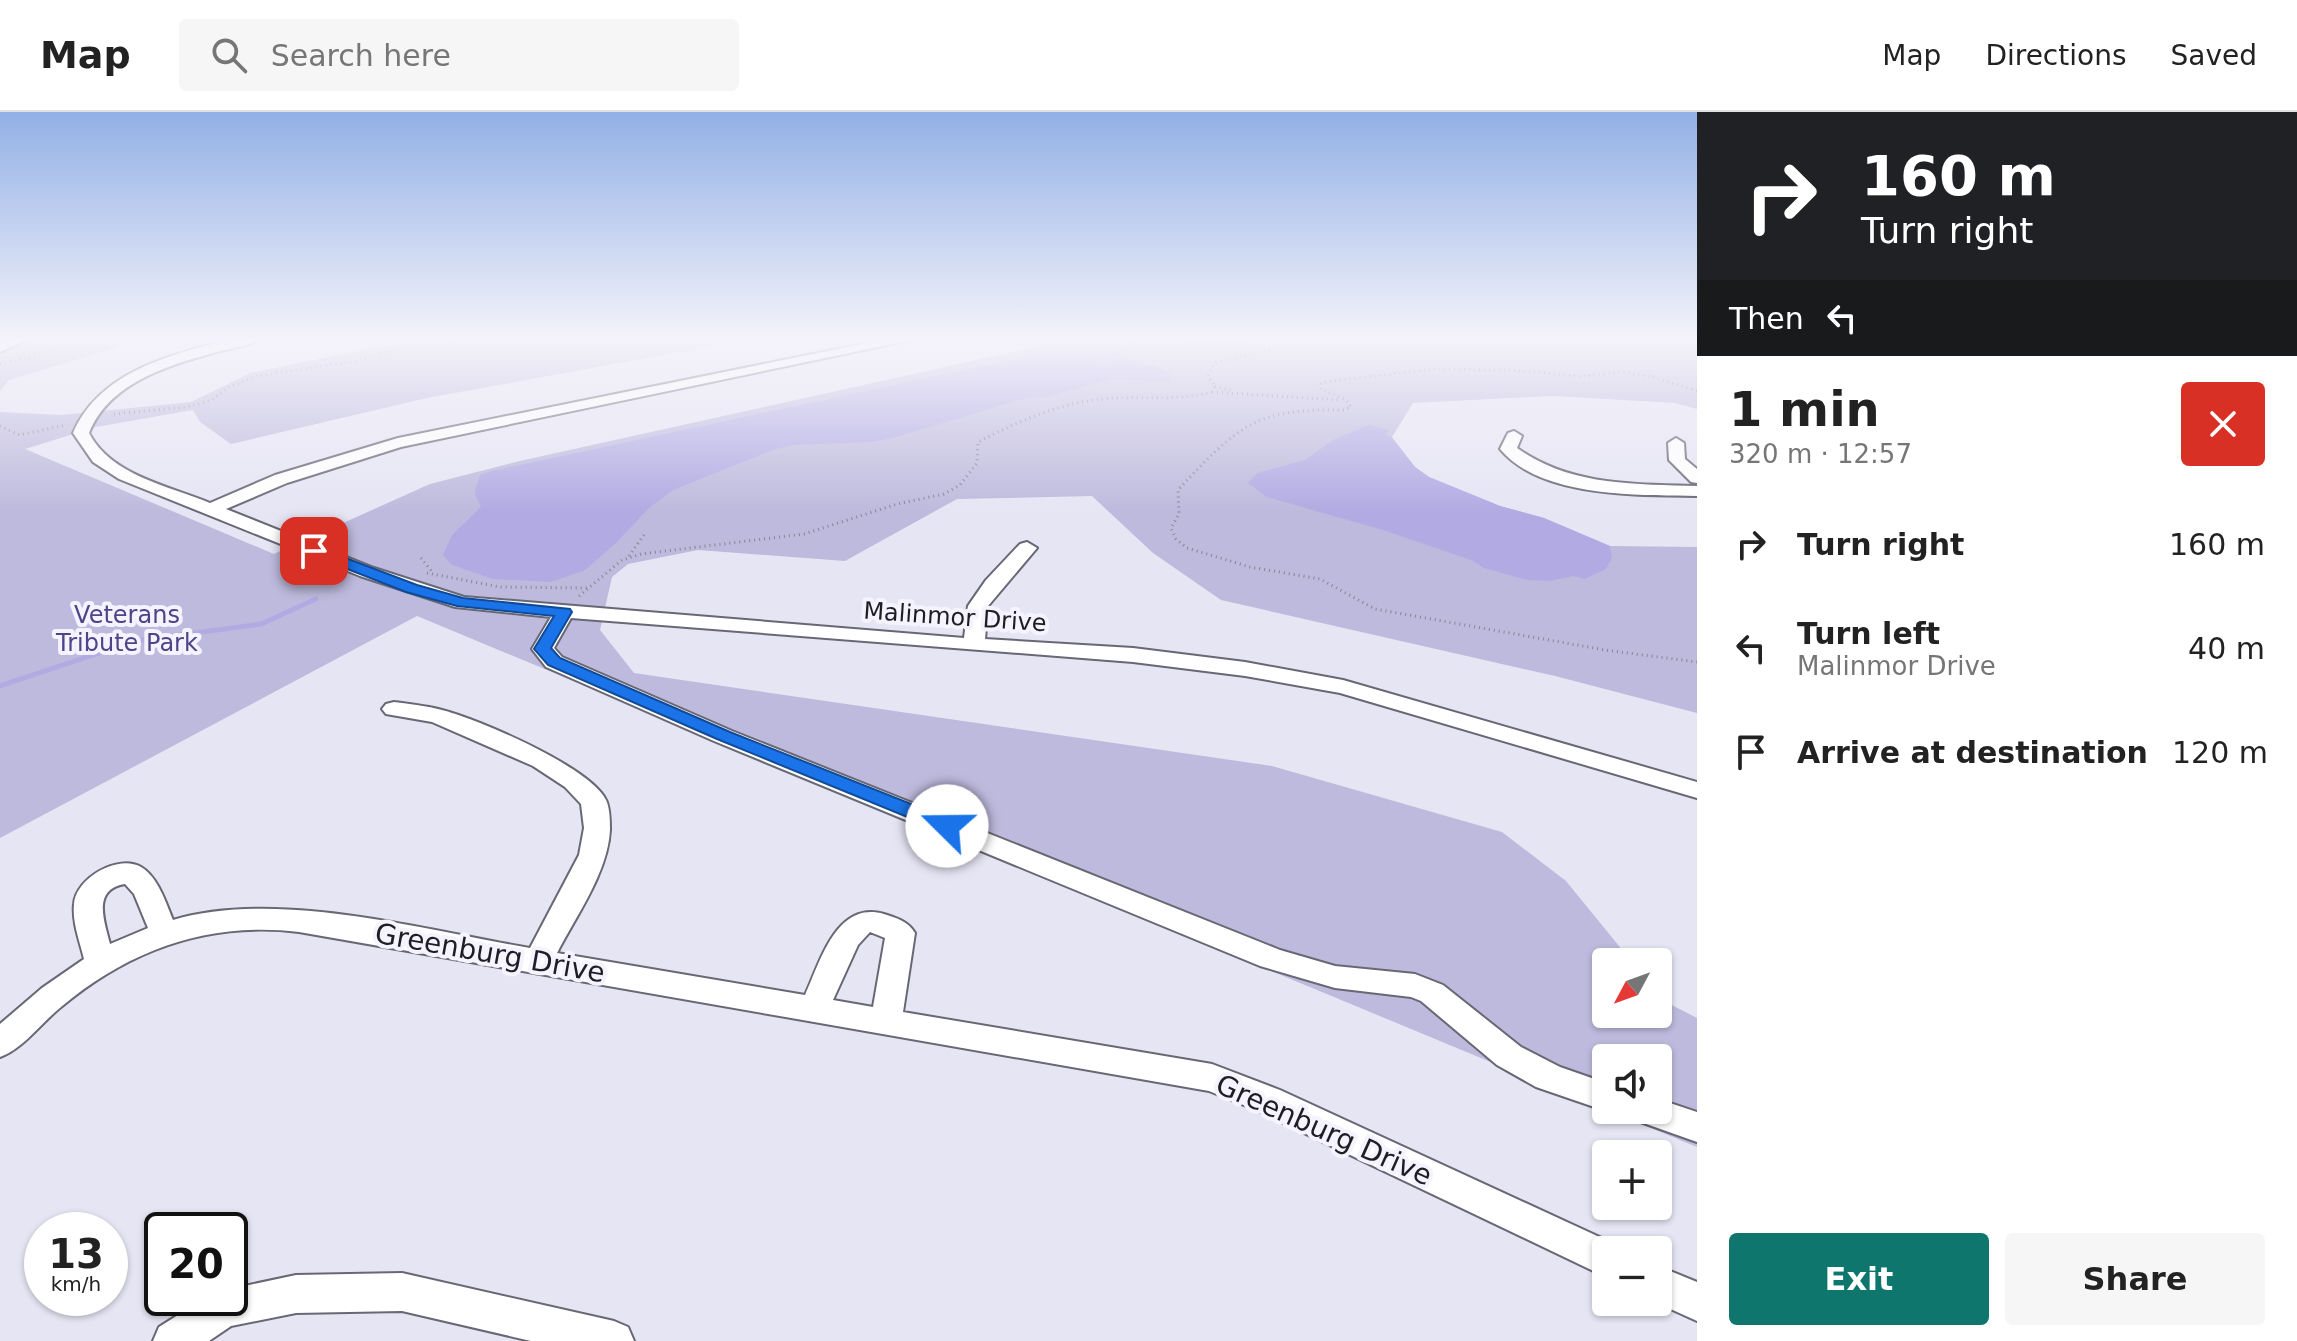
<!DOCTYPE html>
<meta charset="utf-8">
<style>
:root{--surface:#fff;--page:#f6f6f6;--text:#222;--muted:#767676;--line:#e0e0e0;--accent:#0f766e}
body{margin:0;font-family:"DejaVu Sans",sans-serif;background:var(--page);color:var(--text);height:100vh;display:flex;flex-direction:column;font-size:30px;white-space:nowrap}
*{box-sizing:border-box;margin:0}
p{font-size:26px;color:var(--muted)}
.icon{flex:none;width:44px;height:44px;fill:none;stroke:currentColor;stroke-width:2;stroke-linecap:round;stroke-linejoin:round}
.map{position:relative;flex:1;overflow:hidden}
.details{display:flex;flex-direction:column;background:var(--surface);width:600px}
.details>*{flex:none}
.banner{background:#202124;color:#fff;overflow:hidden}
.needle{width:52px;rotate:229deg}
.buttons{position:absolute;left:1592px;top:836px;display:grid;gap:16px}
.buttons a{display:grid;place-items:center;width:80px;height:80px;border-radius:8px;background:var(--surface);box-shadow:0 2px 6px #0004;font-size:40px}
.speed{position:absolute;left:24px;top:1100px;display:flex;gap:16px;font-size:40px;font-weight:700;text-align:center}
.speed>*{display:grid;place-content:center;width:104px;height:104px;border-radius:50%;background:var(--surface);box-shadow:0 2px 6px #0004;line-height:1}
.speed small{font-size:20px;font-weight:400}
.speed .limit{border:4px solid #111;border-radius:12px;background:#fff;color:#111}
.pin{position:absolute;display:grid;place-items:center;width:68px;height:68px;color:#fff;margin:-34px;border-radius:16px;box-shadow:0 4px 12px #0006}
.me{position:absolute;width:88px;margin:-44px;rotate:292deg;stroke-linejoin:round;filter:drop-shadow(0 0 6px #0008)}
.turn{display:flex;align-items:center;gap:28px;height:168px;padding:0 32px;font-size:36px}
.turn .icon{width:104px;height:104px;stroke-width:2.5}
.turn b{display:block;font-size:56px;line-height:68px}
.then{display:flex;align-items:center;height:76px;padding:0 32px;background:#0003;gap:16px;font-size:30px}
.round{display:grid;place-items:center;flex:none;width:84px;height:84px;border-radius:8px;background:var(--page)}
.headline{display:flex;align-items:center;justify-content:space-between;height:136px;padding:0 32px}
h1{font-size:48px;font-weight:600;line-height:60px}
.button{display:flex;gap:16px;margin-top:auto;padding:16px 32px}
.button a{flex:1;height:92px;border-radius:8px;background:var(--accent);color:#fff;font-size:32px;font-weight:600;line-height:92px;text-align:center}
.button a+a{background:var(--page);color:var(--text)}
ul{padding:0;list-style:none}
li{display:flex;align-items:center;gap:24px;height:104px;padding:0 32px}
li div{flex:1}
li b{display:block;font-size:30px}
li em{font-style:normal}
header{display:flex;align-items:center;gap:48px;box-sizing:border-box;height:112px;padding:0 40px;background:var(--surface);border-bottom:2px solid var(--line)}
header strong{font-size:38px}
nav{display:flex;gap:44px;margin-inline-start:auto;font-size:28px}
.search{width:560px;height:72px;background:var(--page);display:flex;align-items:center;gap:20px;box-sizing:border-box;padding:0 28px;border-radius:8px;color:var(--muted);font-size:30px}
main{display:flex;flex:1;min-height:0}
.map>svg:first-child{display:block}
.green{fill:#bebadd}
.water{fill:#b2abe3}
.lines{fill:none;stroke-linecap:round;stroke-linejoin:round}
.stream-far1{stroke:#b2abe3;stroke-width:4}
.stream{stroke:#b2abe3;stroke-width:5}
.minor-casing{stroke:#686774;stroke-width:4}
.major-casing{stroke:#686774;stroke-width:4}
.path{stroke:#878690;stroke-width:3;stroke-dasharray:1 4;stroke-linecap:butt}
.minor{fill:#fff;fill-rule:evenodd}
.major{fill:#fff;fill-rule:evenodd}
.route{fill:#1a73e8;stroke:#114b97;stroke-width:2}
.labels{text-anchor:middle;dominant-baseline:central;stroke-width:8;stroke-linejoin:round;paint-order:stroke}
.park-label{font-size:24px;fill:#504387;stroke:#f4f3ff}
.street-label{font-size:24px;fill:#1d1d22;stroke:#f4f3ff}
.near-street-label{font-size:28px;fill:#1d1d22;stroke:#f4f3ff}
</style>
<header>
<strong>Map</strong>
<div class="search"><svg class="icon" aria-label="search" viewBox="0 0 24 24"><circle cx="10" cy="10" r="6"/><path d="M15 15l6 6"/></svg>Search here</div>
<nav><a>Map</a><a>Directions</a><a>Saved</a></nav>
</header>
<main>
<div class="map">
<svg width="1697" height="1229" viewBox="0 0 1697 1229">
<rect width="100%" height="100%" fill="#e6e5f4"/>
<path class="green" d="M34,227H145L9,268L0,279V241Z
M417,227H752L427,286L231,332L200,310L193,298L96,315L25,337L274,442L430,372L520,349L1071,227H1697V297L1675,291L1553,284L1413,291L1392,325L1415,355L1429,365L1500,394L1544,406L1610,434L1697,435V601L1555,564L1221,488L1153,441L1092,384L957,387L845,449L698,438L628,452L612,465L600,518L634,561L1272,654L1502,720L1566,769L1632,850H1606V902H1658V881L1664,889L1697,906V1035L1607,998H1658V946H1606V998L417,504L0,726V300L61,303L191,290L250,261Z"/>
<path class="water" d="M1058,242L1105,250L1115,245L1129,247L1160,256L1170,262V270L1111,267L1050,284L1026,286L893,326L871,330L794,333L775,337L673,378L649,396L616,431L585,458L551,470L493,467L452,453L443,443L452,423L481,395C472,377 475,381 480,363L491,359L1026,245Z
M1369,313L1388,318L1386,323L1391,325L1415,355L1429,365L1500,394L1544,406L1610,434L1612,446L1606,457L1585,467L1573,464L1550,469L1527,468L1484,456L1471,448L1383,418L1267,385L1248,371L1257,361L1305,348L1335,327Z"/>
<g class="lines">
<path class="stream-far1" d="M1147,227L1236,233L1257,227
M1084,246L1111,245L1142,227"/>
<path class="stream" d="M0,574L135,529L261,512L316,487"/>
<g class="minor-casing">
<path id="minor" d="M233,227H259C248,235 230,236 217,240C168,253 109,271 89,321C110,363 169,374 210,391L275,363L398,326L887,227H916L401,335L287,371L226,397L374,456L464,485L964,526L968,494L986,468L1020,432L1027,430L1037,436L988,494L985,527L1133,536L1245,550L1343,568L1697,670V686L1340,581L1245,564L1133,550L571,506L554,536L562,545L732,619L1280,838L1335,854L1415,862L1443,873L1521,935L1560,955L1606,971V998H1609L1606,999L1536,975L1497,953L1421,889L1411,885L1335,876L1260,854L714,629L546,555L532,537L551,505L455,495L360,464L119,367L93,350L73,321C100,259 172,242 233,227Z
M1514,319L1522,324L1517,336C1570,374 1634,372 1697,374V384C1638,383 1541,386 1500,337L1508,321Z
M1676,326L1684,331L1685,347L1697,357V371L1691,370L1669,348L1668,331Z
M394,590C410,592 427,594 442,598C478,607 590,655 606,688C610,696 610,710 610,718C608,760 576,804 557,841L805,883C820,851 836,788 884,802C896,806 908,809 915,821L903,900L1212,952L1280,978L1619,1134L1621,1138H1606V1165L1256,998L1209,979L299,820C210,809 130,837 61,895C42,910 23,937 0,945V912L42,876L84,847C80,830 72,810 74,792C76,766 118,742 141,755C158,765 166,791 173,808C276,777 425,818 530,836L579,743L584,716L581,692L565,675L533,654L432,610L386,602L382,597L386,592ZM125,772L134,782L148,816L110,832C104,809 92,777 125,772ZM870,820L885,826L873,895L833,888L858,833Z
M1658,987L1697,1000V1030L1635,1008L1630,998H1658Z
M1658,1154L1697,1170V1209L1655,1190H1658Z
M402,1161L614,1209L628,1215L634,1229H531L402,1199L296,1201L231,1214L209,1229H153L159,1215L205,1186H230V1177L296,1163Z"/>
</g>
<g class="major-casing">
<path id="major" d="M4,227H29L0,240V229Z"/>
</g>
<path class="path" d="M0,252L55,238L134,227
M1215,274L1233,279
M1697,279L1653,265L1621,260L1580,264L1511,258L1436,257L1325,270L1320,272L1321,277L1346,288L1351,295L1345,298C1254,296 1238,314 1178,378L1179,402L1171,416L1176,427L1187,436L1250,455L1320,467L1375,497L1605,538L1697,550
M1212,280L1341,288
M114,302L186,295L212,288L227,276L257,264L357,249L400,237L482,227
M0,314L19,323L67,313
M629,444L646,420
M421,446L433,461
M427,461L500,475L587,476
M579,484L622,448L641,442L804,422L897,392L944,382L960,373L977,351L978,330C1017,310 1057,292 1101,287C1138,283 1175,290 1212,280L1215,274L1208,264L1215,251L1313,227"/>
<use href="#minor" class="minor"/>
<use href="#major" class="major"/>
</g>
<linearGradient id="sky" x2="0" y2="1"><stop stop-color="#92b0e6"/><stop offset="0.57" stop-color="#f4f3fa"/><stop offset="1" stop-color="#f4f3fa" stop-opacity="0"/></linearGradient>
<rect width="1697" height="399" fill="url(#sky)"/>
<path class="route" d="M314,434L417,473L463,486L570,497L572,500L551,536L560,546L730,620L954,709L957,714L954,718H939L717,627L548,553L534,537L554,504L457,494L406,480L309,442L307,439Z"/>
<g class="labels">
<g class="park-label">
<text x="127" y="503">Veterans<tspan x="127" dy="28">Tribute Park</tspan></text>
</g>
<g class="street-label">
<text transform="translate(955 505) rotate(4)">Malinmor Drive</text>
</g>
<g class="near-street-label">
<text transform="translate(490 841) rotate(10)">Greenburg Drive</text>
<text transform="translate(1324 1018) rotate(24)">Greenburg Drive</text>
</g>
</g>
</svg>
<div class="buttons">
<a><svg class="needle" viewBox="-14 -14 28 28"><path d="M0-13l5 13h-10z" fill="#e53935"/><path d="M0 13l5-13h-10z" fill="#767676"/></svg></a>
<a><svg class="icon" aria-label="sound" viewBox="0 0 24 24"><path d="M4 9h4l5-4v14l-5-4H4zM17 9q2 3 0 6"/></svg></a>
<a>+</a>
<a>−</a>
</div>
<div class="speed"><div>13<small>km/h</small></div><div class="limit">20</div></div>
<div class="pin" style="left:314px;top:439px;background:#d93025"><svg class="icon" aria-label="arrive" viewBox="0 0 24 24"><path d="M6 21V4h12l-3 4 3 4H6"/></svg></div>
<svg class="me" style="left:947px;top:714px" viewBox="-20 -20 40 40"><circle r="19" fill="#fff"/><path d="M0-13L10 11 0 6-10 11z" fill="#1a73e8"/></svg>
</div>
<section class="details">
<div class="banner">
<div class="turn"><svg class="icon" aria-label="right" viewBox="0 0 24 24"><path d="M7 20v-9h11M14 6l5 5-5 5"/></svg><div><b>160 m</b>Turn right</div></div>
<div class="then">Then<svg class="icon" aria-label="left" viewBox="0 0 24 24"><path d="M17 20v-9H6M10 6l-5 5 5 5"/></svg></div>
</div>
<div class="headline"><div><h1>1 min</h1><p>320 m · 12:57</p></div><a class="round" style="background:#d93025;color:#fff"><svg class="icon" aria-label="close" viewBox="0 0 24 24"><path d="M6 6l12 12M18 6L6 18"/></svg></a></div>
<ul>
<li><svg class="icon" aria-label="right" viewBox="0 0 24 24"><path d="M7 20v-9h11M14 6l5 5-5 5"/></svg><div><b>Turn right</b></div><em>160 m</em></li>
<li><svg class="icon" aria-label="left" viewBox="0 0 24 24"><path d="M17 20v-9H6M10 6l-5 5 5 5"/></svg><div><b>Turn left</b><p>Malinmor Drive</p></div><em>40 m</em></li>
<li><svg class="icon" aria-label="arrive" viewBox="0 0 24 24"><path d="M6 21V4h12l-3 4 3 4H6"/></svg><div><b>Arrive at destination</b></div><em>120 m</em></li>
</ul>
<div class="button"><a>Exit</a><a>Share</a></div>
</section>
</main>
